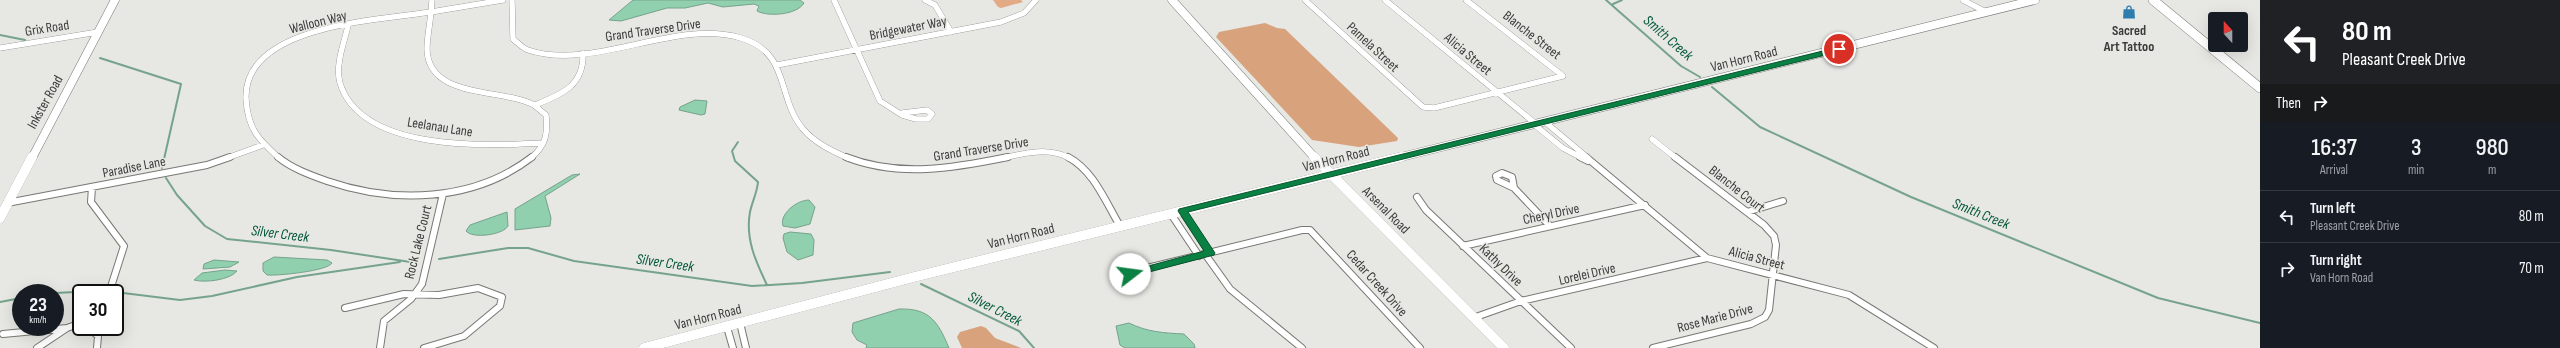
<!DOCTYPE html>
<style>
:root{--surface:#171b24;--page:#20242c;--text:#f1f3f6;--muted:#9ea1a6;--line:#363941}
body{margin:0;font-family:"Sofia Sans Condensed",sans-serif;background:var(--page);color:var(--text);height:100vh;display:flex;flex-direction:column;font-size:15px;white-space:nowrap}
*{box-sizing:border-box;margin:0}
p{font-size:13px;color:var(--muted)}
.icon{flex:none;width:22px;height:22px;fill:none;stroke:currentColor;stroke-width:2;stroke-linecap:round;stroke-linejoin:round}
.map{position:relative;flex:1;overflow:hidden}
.panel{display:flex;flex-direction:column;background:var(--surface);width:300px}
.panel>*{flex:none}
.banner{background:#202124;color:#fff;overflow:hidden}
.needle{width:26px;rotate:339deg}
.tools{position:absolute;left:2208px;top:12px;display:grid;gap:8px}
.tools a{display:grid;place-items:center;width:40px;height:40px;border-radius:4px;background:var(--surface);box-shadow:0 4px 16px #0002;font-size:20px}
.speed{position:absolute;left:12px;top:284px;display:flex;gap:8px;font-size:20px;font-weight:700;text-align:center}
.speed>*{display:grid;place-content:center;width:52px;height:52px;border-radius:50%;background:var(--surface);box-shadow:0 4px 16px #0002;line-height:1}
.speed small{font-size:10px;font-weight:400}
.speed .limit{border:2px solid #111;border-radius:6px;background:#fff;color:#111}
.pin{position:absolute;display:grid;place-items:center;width:34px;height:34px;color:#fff;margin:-17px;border:2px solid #fff;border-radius:50%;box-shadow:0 1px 4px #0007}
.me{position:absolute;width:44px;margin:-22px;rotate:75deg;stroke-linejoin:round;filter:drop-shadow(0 0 3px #0008)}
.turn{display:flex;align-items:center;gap:14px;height:84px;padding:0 16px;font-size:18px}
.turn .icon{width:52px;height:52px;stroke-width:2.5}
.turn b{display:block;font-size:28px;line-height:34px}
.then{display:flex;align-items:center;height:38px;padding:0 16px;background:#0003;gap:8px;font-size:15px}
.eta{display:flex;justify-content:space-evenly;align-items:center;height:68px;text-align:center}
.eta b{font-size:24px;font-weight:600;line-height:28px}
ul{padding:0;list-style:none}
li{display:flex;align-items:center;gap:12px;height:52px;padding:0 16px;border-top:1px solid var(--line)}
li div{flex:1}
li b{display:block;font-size:15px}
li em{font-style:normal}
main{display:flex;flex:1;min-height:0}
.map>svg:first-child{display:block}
.green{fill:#e2ab86}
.forest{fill:#d8a27d}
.water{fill:#90d0ae;stroke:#76a38b}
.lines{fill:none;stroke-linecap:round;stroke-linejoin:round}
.stream{stroke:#76a38b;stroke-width:2}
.street-far1-casing{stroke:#787874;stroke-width:6}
.street-casing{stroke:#787874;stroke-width:8}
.secondary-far1-casing{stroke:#787874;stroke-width:9}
.secondary-casing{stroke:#787874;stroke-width:10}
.primary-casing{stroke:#787874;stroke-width:10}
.street-far1{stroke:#fff;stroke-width:5.5}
.street{stroke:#fff;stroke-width:6}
.secondary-far1{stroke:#fff;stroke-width:8}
.secondary{stroke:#fff;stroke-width:10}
.primary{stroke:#fff;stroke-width:9}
.route{fill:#0b8043;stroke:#07532c}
.labels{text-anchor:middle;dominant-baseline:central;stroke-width:3;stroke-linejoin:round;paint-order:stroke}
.street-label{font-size:14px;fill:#3b3b3a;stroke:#e7e7e3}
.poi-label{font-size:14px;font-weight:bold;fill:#3b3b3a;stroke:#e7e7e3}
.water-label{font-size:15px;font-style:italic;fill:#04593a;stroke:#e7e7e3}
</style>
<main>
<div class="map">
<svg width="2260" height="348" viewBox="0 0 2260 348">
<rect width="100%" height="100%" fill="#e7e7e3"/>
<path class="green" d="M993,0H1021L1023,2L1001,8L998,7Z"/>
<path class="forest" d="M1265,23L1277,28L1285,29L1398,138L1397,141L1359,147L1312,140L1216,37L1219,32Z
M981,326L986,328L995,338L1021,348H962L957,337L960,332Z"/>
<path class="water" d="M633,0H800L804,3C797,15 768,17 757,11L759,6L754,4L723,7L708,3L685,8H667L621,21L609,20Z
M695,100L707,101L705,114L701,115L679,110L680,107Z
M580,174L545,196L551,218L550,226L515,230V209L572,175Z
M809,200L815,207L810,224L795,228L783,226C779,214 797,200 809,200Z
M507,212L508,226C503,235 472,239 466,231L470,225Z
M790,232L811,234L814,240L813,255L798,260L787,252L783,238L784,234Z
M274,257L327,260L332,263C328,271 277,276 267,275L263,271V263Z
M214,260L239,262L230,267L203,269L204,264Z
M225,270L237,271C230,280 205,283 194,280L202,273Z
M899,309C930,308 938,322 949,348H866L867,345L857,340L852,332L853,323Z
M1129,323C1147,332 1164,333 1184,334L1194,344L1195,348H1125L1120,345L1116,326Z"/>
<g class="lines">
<path class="stream" d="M1606,0L1681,66L1700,77
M1613,4L1622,0
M0,35L25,40
M100,58L181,84L162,168
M1712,87L1760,127L1911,197L2158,298L2260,323
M738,142L732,151L735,161L758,182C757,193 752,202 750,212C745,239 756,262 767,285
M166,178L177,195L205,226L227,239L331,250L417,263
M439,259L508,248H528L574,261L752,286L802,283L890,272
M921,284L1019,331L1034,348
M55,293L97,291
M123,293L180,300L212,296L297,277L400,262
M0,302L21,298"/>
<g class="street-far1-casing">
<path id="street-far1" d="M512,0L513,39C517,42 522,48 528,50C593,72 675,18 741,38C791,53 776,97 803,129C815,143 832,151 848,158
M834,0L880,101L902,115L916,119H928L932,114L927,110L902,113
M925,0L935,5L951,32
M1305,0L1423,107L1434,108L1563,76L1466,0
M1385,0L1536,124
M1963,0L1986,12
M431,12C430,24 427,37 427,49C428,100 504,88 534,105C538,108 542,112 546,115C548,134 546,145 531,158
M431,12L432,0
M431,12L503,0
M348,26C344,43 335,65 340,83C361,152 486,146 543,143
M0,48L98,32
M777,65L1001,22L1024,13L1036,0
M535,105C562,94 584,86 583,53
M1545,122L1588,158
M1535,125L1563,148L1582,158
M1652,139L1676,158
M227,158L263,145
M279,158C258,139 248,129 246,99C243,25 379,20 431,12
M1003,158C1024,153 1050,147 1069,158"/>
</g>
<g class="street-casing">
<path id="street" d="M278,157C291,168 310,175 327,181C394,204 474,202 532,157
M846,157C899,178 954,168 1008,157
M1068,157C1094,171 1105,201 1120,226
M1580,157L1588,161
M1586,157L1707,258L1849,295L1934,348
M1502,173L1512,177L1514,188L1497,180L1496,176Z
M92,187L91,202L124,246L109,293
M1514,188L1550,226
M1417,197L1426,210L1571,348
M7,203L207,165L230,157
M1182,211L1210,253
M1747,212L1783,201
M1171,214L1199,256
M1463,246L1645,205
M1205,254L1230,289L1302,348
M1146,270L1136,286L1126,288L1119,284L1121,278L1147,268L1302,230H1310L1420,348
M345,308L404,294L439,295L478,288L502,297L500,306L464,336L424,348
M1473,318L1521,301L1707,258
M740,323L746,348
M88,327L98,336L97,348
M727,327L733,348
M67,328L81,323
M3,334L67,328L37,348
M380,348L384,321L411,299L422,284L443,194
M1653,348L1751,324L1765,317L1769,310L1776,245L1774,236L1764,225L1675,157"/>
</g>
<g class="secondary-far1-casing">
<path id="secondary-far1" d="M1172,0L1315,158
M32,158L115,0
M1397,158L2035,0"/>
</g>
<g class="secondary-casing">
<path id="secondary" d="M1314,157L1504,348
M0,218L32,157
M644,348L914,277L1401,157"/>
</g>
<g class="primary-casing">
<path id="primary" d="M2153,0L2260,88"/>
</g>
<use href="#street-far1" class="street-far1"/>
<use href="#street" class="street"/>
<use href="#secondary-far1" class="secondary-far1"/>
<use href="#secondary" class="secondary"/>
<use href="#primary" class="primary"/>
</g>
<path class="route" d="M1839,47L1843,49L1842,51L1188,212L1215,253L1214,255L1130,277L1125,274L1126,272L1204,251L1178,211L1179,209Z"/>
<defs>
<g id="shop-bare" transform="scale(1.08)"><path d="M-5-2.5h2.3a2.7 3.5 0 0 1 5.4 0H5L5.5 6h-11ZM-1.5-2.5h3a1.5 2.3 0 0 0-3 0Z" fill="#2d7eaf" stroke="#e7e7e3" stroke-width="2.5" paint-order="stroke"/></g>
</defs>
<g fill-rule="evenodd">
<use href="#shop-bare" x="2129" y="12"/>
</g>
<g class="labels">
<g class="street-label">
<text transform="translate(318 22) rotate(-14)">Walloon Way</text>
<text transform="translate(47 28) rotate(-9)">Grix Road</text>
<text transform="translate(908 28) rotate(-11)">Bridgewater Way</text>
<text transform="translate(653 30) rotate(-8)">Grand Traverse Drive</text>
<text transform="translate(1532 35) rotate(38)">Blanche Street</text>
<text transform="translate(1373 47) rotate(43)">Pamela Street</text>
<text transform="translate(1468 54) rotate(40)">Alicia Street</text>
<text transform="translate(1744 59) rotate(-14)">Van Horn Road</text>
<text transform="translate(45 102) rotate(-61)">Inkster Road</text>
<text transform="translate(440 127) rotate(9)">Leelanau Lane</text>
<text transform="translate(981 149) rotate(-9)">Grand Traverse Drive</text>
<text transform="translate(1336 159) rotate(-14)">Van Horn Road</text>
<text transform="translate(134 167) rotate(-11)">Paradise Lane</text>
<text transform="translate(1737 189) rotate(38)">Blanche Court</text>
<text transform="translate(1386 210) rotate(45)">Arsenal Road</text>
<text transform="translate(1551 214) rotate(-12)">Cheryl Drive</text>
<text transform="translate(1021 236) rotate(-14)">Van Horn Road</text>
<text transform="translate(418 242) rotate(-76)">Rock Lake Court</text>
<text transform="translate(1757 258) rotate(15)">Alicia Street</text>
<text transform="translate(1501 265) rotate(44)">Kathy Drive</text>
<text transform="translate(1587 274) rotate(-13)">Lorelei Drive</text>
<text transform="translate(1377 283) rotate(48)">Cedar Creek Drive</text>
<text transform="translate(708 317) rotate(-14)">Van Horn Road</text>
<text transform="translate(1715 318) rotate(-15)">Rose Marie Drive</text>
</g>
<g class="poi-label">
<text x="2129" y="30">Sacred<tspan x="2129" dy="16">Art Tattoo</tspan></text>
</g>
<g class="water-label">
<text transform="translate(1668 38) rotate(41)">Smith Creek</text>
<text transform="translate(1981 214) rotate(22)">Smith Creek</text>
<text transform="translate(280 234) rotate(7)">Silver Creek</text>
<text transform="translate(665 263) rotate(8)">Silver Creek</text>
<text transform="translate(995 309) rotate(27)">Silver Creek</text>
</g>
</g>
</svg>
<div class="tools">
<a><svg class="needle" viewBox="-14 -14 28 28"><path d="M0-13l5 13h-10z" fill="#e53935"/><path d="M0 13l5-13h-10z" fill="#9ea1a6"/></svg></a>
</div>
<div class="speed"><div>23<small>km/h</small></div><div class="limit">30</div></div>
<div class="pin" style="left:1839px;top:49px;background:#d93025"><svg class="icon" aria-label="arrive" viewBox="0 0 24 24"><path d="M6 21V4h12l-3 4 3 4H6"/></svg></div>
<svg class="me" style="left:1130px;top:274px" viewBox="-20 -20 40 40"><circle r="19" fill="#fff"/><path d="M0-13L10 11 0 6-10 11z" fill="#0b8043"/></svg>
</div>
<section class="panel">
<div class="banner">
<div class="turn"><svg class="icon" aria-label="left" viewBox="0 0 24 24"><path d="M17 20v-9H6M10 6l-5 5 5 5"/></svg><div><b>80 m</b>Pleasant Creek Drive</div></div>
<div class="then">Then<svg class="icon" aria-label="right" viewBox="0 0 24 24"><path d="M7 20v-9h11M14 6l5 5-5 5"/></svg></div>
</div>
<div class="eta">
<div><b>16:37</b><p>Arrival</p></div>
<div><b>3</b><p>min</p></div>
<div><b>980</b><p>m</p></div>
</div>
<ul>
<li><svg class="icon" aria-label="left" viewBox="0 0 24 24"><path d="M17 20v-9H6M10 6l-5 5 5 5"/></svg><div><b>Turn left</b><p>Pleasant Creek Drive</p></div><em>80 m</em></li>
<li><svg class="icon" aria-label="right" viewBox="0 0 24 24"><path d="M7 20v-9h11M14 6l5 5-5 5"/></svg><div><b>Turn right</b><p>Van Horn Road</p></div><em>70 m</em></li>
</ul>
</section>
</main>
